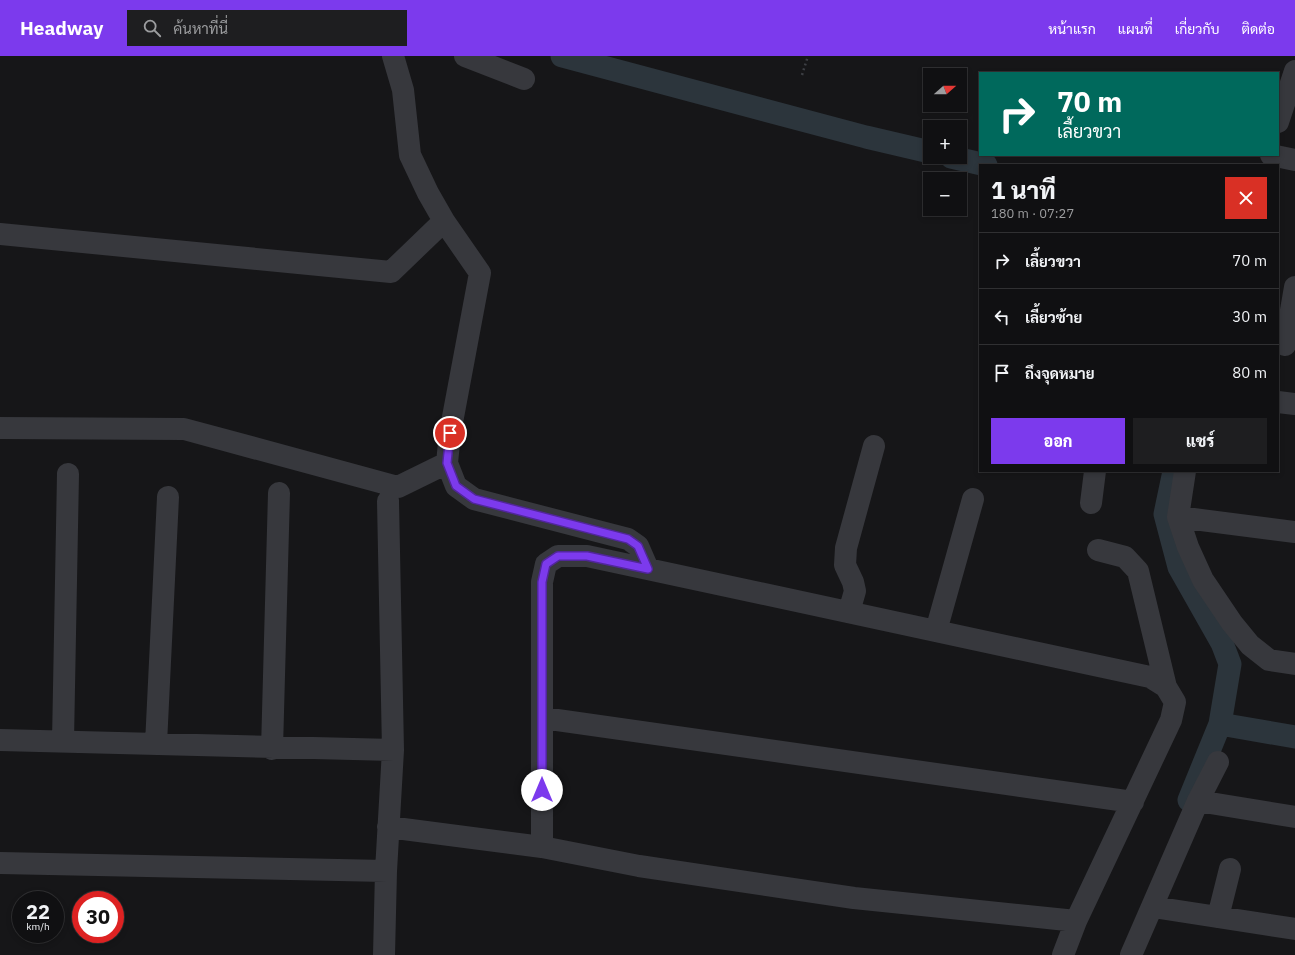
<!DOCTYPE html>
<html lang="th">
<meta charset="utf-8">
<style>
:root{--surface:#101012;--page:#1e1e20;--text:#f1f3f6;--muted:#9c9d9f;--line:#303032;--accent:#7c3aed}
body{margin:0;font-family:"IBM Plex Sans",Sarabun,sans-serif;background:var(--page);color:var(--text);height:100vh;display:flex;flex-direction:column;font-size:15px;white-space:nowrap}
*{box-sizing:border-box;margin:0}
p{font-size:13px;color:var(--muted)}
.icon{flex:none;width:22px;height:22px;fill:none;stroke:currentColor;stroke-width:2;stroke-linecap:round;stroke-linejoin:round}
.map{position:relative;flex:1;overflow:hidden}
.drawer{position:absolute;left:979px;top:108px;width:300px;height:308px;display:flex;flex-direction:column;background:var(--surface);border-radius:0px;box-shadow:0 2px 6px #0003,0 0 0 1px var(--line)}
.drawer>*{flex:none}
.guide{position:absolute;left:979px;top:16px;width:300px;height:84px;border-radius:0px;box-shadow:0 2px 6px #0003,0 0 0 1px var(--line);background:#00695c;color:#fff;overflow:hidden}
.needle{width:26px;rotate:69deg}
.fabs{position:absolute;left:923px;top:12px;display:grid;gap:8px}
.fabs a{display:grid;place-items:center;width:44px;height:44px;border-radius:0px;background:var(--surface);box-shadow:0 2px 6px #0003,0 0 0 1px var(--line);font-size:20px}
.speed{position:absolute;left:12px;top:835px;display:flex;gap:8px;font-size:20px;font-weight:700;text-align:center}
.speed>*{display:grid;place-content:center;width:52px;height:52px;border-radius:50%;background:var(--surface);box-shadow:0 2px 6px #0003,0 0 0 1px var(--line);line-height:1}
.speed small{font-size:10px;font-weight:400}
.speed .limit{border:6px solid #d22;background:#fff;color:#111}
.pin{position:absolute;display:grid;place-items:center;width:34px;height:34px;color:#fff;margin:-17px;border:2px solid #fff;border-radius:50%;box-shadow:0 1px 4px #0007}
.me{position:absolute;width:44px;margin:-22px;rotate:0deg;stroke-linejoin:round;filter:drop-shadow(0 0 3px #0008)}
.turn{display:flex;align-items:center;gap:14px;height:84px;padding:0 12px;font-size:18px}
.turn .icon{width:52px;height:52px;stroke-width:2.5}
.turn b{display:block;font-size:28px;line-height:34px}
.round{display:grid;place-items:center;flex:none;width:42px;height:42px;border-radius:0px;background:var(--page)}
.overview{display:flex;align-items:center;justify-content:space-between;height:68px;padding:0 12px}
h1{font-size:24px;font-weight:800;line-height:30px}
.button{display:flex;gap:8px;margin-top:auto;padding:8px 12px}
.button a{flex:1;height:46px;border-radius:0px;background:var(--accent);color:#fff;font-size:16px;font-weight:800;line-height:46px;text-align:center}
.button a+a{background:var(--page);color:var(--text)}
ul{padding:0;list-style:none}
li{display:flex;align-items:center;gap:12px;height:56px;padding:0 12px;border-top:1px solid var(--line)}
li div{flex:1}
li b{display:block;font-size:15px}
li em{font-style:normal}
header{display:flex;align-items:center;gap:24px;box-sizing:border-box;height:56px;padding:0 20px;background:var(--accent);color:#fff}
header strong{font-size:19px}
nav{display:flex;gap:22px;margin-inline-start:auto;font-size:14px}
.search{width:280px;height:36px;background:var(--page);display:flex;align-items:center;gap:10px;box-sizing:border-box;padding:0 14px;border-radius:0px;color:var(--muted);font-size:15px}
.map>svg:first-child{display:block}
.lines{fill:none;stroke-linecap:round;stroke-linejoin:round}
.canal{stroke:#2c353c;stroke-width:23}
.path{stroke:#3d3f44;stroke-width:2.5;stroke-dasharray:2 3;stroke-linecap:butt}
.minor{stroke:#37383d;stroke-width:22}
.route-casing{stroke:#51269a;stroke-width:10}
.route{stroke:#7c3aed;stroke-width:7}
</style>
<header>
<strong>Headway</strong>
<div class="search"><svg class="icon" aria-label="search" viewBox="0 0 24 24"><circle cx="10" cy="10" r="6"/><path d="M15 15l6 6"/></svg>ค้นหาที่นี่</div>
<nav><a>หน้าแรก</a><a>แผนที่</a><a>เกี่ยวกับ</a><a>ติดต่อ</a></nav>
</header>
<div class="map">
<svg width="1295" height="899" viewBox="0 0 1295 899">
<rect width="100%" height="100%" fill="#161618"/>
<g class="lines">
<path class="canal" d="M562,0L866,81L930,96
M951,101L986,109
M1174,415L1165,458L1179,511L1222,587L1230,608L1220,668L1189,744
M1220,668L1295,681"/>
<path class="path" d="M802,19L808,0"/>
<path class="minor" d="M393,0L403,34L410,99L428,137L444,165L480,217L450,377L447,407L456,430L474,443L628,483L638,490L648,513
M465,0L524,23
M1278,66L1295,15
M1271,99L1295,104
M0,178L391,216L444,165
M1285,289L1295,231
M1278,346L1295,348
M0,372L184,373L398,431L447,407
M1185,415L1178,461L1188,491L1203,524L1232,567L1250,589L1269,604L1295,608
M1091,447L1095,415
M1178,461L1295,476
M1098,494L1125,501L1138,515L1166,631
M849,556L855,535L853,526L845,509L846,492L874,390
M936,575L973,443
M543,662L1133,746
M0,684L393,694
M63,685L68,418
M156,688L168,441
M272,693L279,437
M1198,745L1295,761
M388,771L542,791L639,810L854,842L1076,865
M542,791V526L546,508L558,500H587L1150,621L1166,631L1175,646L1171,664L1076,865L1063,899
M0,807L386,815
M1153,851L1295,873
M1218,861L1230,813
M384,899L386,815L393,694L388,445
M1131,899L1198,745L1218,706"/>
</g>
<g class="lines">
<g class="route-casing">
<path id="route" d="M450,377L447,407L456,430L474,443L628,483L638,490L648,513L587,500H558L546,508L542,526V734"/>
</g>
<use href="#route" class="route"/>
</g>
</svg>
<div class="fabs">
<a><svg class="needle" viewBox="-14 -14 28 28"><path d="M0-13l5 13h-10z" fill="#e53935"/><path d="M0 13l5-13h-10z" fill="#9c9d9f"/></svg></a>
<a>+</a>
<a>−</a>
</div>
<div class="speed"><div>22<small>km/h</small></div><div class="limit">30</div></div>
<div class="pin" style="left:450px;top:377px;background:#d93025"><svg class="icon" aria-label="arrive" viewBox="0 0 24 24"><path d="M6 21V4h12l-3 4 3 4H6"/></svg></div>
<svg class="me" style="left:542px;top:734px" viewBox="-20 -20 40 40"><circle r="19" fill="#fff"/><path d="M0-13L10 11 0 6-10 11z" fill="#7c3aed"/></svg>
<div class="guide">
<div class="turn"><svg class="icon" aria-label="right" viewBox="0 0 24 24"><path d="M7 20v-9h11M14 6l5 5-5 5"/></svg><div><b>70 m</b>เลี้ยวขวา</div></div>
</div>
<section class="drawer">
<div class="overview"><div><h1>1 นาที</h1><p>180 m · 07:27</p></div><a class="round" style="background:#d93025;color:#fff"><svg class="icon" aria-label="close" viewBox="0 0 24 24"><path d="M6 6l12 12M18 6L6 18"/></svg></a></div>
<ul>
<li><svg class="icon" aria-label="right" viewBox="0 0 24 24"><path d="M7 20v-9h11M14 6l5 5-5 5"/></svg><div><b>เลี้ยวขวา</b></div><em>70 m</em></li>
<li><svg class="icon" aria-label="left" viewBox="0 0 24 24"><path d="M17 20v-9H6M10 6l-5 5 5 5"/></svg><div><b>เลี้ยวซ้าย</b></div><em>30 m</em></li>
<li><svg class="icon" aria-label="arrive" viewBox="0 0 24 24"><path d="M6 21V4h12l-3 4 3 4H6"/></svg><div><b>ถึงจุดหมาย</b></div><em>80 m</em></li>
</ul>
<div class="button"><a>ออก</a><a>แชร์</a></div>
</section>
</div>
